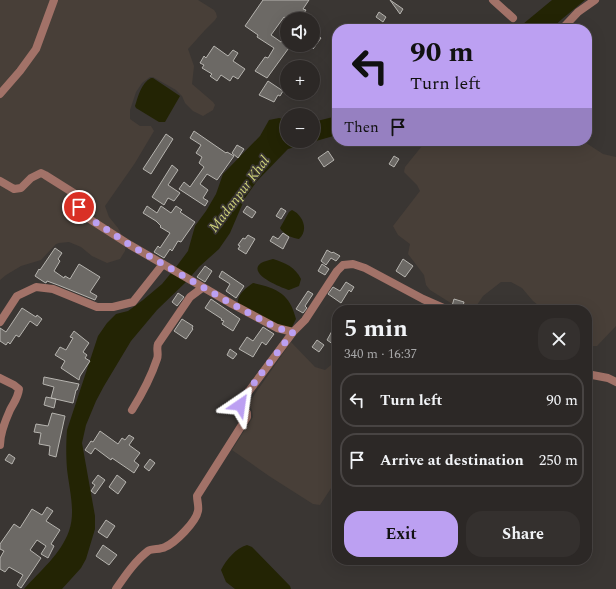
<!DOCTYPE html>
<meta charset="utf-8">
<style>
:root{--surface:#2c2826;--page:#34302e;--text:#f1f3f6;--muted:#a6a6a7;--line:#484443;--accent:#bca0f2}
body{margin:0;font-family:Spectral,serif;background:var(--page);color:var(--text);height:100vh;display:flex;flex-direction:column;font-size:15px;white-space:nowrap}
*{box-sizing:border-box;margin:0}
p{font-size:13px;color:var(--muted)}
.icon{flex:none;width:22px;height:22px;fill:none;stroke:currentColor;stroke-width:2;stroke-linecap:round;stroke-linejoin:round}
.map{position:relative;flex:1;overflow:hidden}
.drawer{position:absolute;left:332px;top:305px;width:260px;height:260px;display:flex;flex-direction:column;background:var(--surface);border-radius:16px;box-shadow:0 4px 16px #0002,0 0 0 1px var(--line)}
.drawer>*{flex:none}
.banner{position:absolute;left:332px;top:24px;width:260px;height:122px;border-radius:16px;box-shadow:0 4px 16px #0002,0 0 0 1px var(--line);background:#bca0f2;color:#111;overflow:hidden}
.controls{position:absolute;left:280px;top:12px;display:grid;gap:8px}
.controls a{display:grid;place-items:center;width:40px;height:40px;border-radius:50%;background:var(--surface);box-shadow:0 4px 16px #0002,0 0 0 1px var(--line);font-size:20px}
.pin{position:absolute;display:grid;place-items:center;width:34px;height:34px;color:#fff;margin:-17px;border:2px solid #fff;border-radius:50%;box-shadow:0 1px 4px #0007}
.me{position:absolute;width:44px;margin:-22px;rotate:32deg;stroke-linejoin:round;filter:drop-shadow(0 0 3px #0008)}
.turn{display:flex;align-items:center;gap:14px;height:84px;padding:0 12px;font-size:18px}
.turn .icon{width:52px;height:52px;stroke-width:2.5}
.turn b{display:block;font-size:28px;line-height:34px}
.then{display:flex;align-items:center;height:38px;padding:0 12px;background:#0003;gap:8px;font-size:15px}
.round{display:grid;place-items:center;flex:none;width:42px;height:42px;border-radius:16px;background:var(--page)}
.overview{display:flex;align-items:center;justify-content:space-between;height:68px;padding:0 12px}
h1{font-size:24px;font-weight:700;line-height:30px}
.cta{display:flex;gap:8px;margin-top:auto;padding:8px 12px}
.cta a{flex:1;height:46px;border-radius:16px;background:var(--accent);color:#111;font-size:16px;font-weight:700;line-height:46px;text-align:center}
.cta a+a{background:var(--page);color:var(--text)}
ul{padding:0;list-style:none}
li{display:flex;align-items:center;gap:12px;height:54px;margin:0 8px 6px;padding:0 4px;border:2px solid var(--line);border-radius:16px}
li div{flex:1}
li b{display:block;font-size:15px}
li em{font-style:normal}
.map>svg:first-child{display:block}
.built{fill:#483f38}
.water{fill:#232404}
.building{fill:#6c6965;stroke:#b6b4af}
.lines{fill:none;stroke-linecap:round;stroke-linejoin:round}
.street{stroke:#a27268;stroke-width:8}
.route{stroke:#bca0f2;stroke-width:7;stroke-dasharray:0 12.6}
.labels{text-anchor:middle;dominant-baseline:central;stroke-width:3.5;stroke-linejoin:round;paint-order:stroke}
.water-label{font-size:14px;font-style:italic;fill:#cfd37a;stroke:#3a3633}
</style>
<div class="map">
<svg width="616" height="589" viewBox="0 0 616 589">
<rect width="100%" height="100%" fill="#3a3633"/>
<path class="built" d="M0,0H198L214,10L216,13L217,17L215,20L205,30L188,49L194,66L192,84L213,102L215,105L213,110L203,116L193,111L185,103L182,96L176,90L153,77H150L142,83L136,92L130,110V119L140,126H151L154,131L135,163L105,206L109,217L118,228L126,243L125,251L120,259L107,263L92,256L81,247L69,242L59,243L56,244L41,260L21,266L6,275L0,280Z
M426,141H476L488,147L502,141H583L603,154L616,157V326L597,346H587V310H544L533,301L522,288L511,282H501L483,296L475,308L469,310H462L430,290L426,285L424,275L408,254L410,244L398,235L393,226L420,191L417,185L404,172L405,167Z
M291,342L315,367L325,370L337,360V479L320,505L313,504L269,476L232,450L253,417L252,410L248,404Z"/>
<path class="water" d="M552,0H585L562,19L551,29H517Z
M151,78H153L180,96L165,122H159L136,108L135,106C138,97 141,83 151,78Z
M337,116V135L288,149L257,181L245,198L230,233L219,249L199,267L186,282L157,310L131,341L104,386L96,401L86,425L82,443L95,516V529L86,559L81,568L62,589H24C40,571 61,554 69,531C76,512 69,488 67,469C66,457 66,442 67,430L98,336L107,323L116,314L128,311L143,300L162,284L176,267L188,251L195,226L206,211L216,194L223,174L260,136L269,120L279,118L287,120V141H313V122Z
M292,210C303,215 309,230 299,239C292,238 283,234 280,228L289,212Z
M273,259C286,263 295,267 301,279L299,286L289,290C283,288 246,274 261,263C264,261 270,260 273,259Z
M253,283C277,288 290,294 296,319L292,327L283,328L238,305C236,295 246,288 253,283Z
M247,545L252,547L290,586L291,589H235L226,582L221,570C226,560 236,548 247,545Z"/>
<path class="building" d="M263,0H309L303,9L306,10L300,19H287L284,17L271,35L281,42L287,33V45H291L267,78L255,71L265,57L268,58L274,48L257,37L258,35L245,26Z
M390,0L403,9L400,14Z
M379,12L386,17L383,22L376,17Z
M313,32L321,38L313,49Z
M214,46L228,56L233,50L238,53L233,61L245,69L238,79L233,76L230,81L221,75L217,81L210,76L212,74L202,68L204,65L200,63L204,56L206,58Z
M268,81L283,91L280,96L278,95L274,102L259,95Z
M194,131L226,153L227,152L234,156L217,180L207,174L200,184L208,190L203,198L208,201L205,206L179,189L184,182L190,187L204,167L199,163L202,157L196,153L201,145L190,138Z
M166,134L173,139L151,174L143,169Z
M237,145L244,149L238,158L232,153Z
M328,151L334,160L324,167L318,158Z
M394,156L399,159L394,167L389,164Z
M172,165L178,170L168,185L180,193L174,201L168,198L164,205L152,197Z
M147,206L157,213L161,206L171,213L176,206L182,210L180,212L195,222L181,242L178,241L172,251L170,249L164,258L154,252L158,246L160,248L170,233L160,227L161,226L156,221L143,213Z
M247,206L256,212L252,218L243,212Z
M281,208L286,211L281,219L276,216Z
M283,233L289,237L283,249L270,241L273,236L278,239Z
M248,235L255,239L246,254L238,249L240,246L238,245L243,238L245,239Z
M55,248L62,253L58,259L60,261L54,271L64,278L65,276L70,279L79,264L100,277L90,292L97,296L95,300L58,285L47,281L46,283L44,282L35,276L39,269L40,270Z
M327,250L332,253L333,252L340,256L336,261L331,258L326,265L321,261Z
M403,259L413,266L405,277L396,271Z
M322,264L329,269L325,275L318,271Z
M205,266L212,271L205,282L197,277Z
M222,271L244,286L236,298L226,291L230,284L219,277Z
M346,282L354,287L351,292L349,290L341,303L328,294L333,287L340,291Z
M308,291L313,294L305,306L307,308L303,313L296,309Z
M178,293L184,297L177,306L172,302Z
M211,299L240,319L233,331L222,324L224,321L221,320L222,319L205,308Z
M454,299L464,302L462,310L453,308L452,306Z
M22,308L36,317L37,315L42,319L37,326L30,321L19,337L16,335L10,344L8,342L6,345L0,341V328L6,332Z
M182,319L193,326L192,328L193,329L186,339L174,331Z
M263,327L274,334L266,345L262,342L253,357L239,349L247,337L253,341Z
M74,331L89,343L83,352L87,355L85,358L90,361L80,376L79,380L61,368L65,361L55,355L60,347L66,350L73,338L70,337Z
M332,331L337,334V347L327,340Z
M317,340L324,345L319,352L312,347Z
M230,349L237,354L233,359L227,355Z
M44,377L79,384L77,390H76L73,403L51,398L54,387L43,384Z
M46,397L56,399L54,408L44,405Z
M52,413L65,416L56,457L49,455L50,446L39,444L41,433L34,432L36,424L48,426Z
M100,431L118,444L122,438L125,440L129,435L134,438L129,445L140,453L134,461L139,465L134,473L112,458L111,460L95,448L91,454L85,450L91,441L93,442Z
M9,454L15,458L12,464L5,460Z
M150,459L155,463L149,471L144,467Z
M98,475L105,480L95,494L91,491L95,485L92,483Z
M117,475L126,482L118,494L109,487Z
M47,507L53,511L46,521L60,530L51,544L54,546L48,558L41,554L46,546L37,540L30,550L41,558L21,588L17,585L23,575L9,567L5,572L0,569V558L4,551L0,549V544L14,524L20,528L32,509L42,515Z
M106,520L115,526L107,538L98,532Z
M103,545L117,555L109,565L96,556Z"/>
<g class="lines">
<path class="street" d="M493,0L513,18
M562,29L578,12L595,0
M0,94L20,71L36,49L54,0
M0,181L14,189L21,188L31,178L41,173L45,175L80,197L81,202L78,209L80,213L130,245L232,304L277,328L293,332L240,403V405L247,413V417L197,496C197,501 199,506 198,511C196,522 175,543 165,547C160,550 152,548 148,551C135,561 125,576 116,589
M0,322L17,296L36,287L53,289L97,307H113L133,302L163,264
M293,332L305,320L337,271L343,265L353,264L365,268L423,299L448,310
M587,374L608,378L616,382
M0,378L14,385L19,389C18,398 14,402 10,410C6,419 0,435 0,445
M132,410C142,394 151,377 157,359C159,354 156,349 158,344L190,297L202,288"/>
</g>
<g class="lines">
<path class="route" d="M79,207L78,209L80,212L130,245L232,304L277,328L293,332L242,399L240,405"/>
</g>
<g class="labels">
<g class="water-label">
<text transform="translate(239 194) rotate(-53)">Madanpur Khal</text>
</g>
</g>
</svg>
<div class="controls">
<a><svg class="icon" aria-label="sound" viewBox="0 0 24 24"><path d="M4 9h4l5-4v14l-5-4H4zM17 9q2 3 0 6"/></svg></a>
<a>+</a>
<a>−</a>
</div>
<div class="pin" style="left:79px;top:207px;background:#d93025"><svg class="icon" aria-label="arrive" viewBox="0 0 24 24"><path d="M6 21V4h12l-3 4 3 4H6"/></svg></div>
<svg class="me" style="left:240px;top:405px" viewBox="-20 -20 40 40"><path d="M0-17L14 15 0 8-14 15z" fill="#bca0f2" stroke="#fff" stroke-width="4"/></svg>
<div class="banner">
<div class="turn"><svg class="icon" aria-label="left" viewBox="0 0 24 24"><path d="M17 20v-9H6M10 6l-5 5 5 5"/></svg><div><b>90 m</b>Turn left</div></div>
<div class="then">Then<svg class="icon" aria-label="arrive" viewBox="0 0 24 24"><path d="M6 21V4h12l-3 4 3 4H6"/></svg></div>
</div>
<section class="drawer">
<div class="overview"><div><h1>5 min</h1><p>340 m · 16:37</p></div><a class="round"><svg class="icon" aria-label="close" viewBox="0 0 24 24"><path d="M6 6l12 12M18 6L6 18"/></svg></a></div>
<ul>
<li><svg class="icon" aria-label="left" viewBox="0 0 24 24"><path d="M17 20v-9H6M10 6l-5 5 5 5"/></svg><div><b>Turn left</b></div><em>90 m</em></li>
<li><svg class="icon" aria-label="arrive" viewBox="0 0 24 24"><path d="M6 21V4h12l-3 4 3 4H6"/></svg><div><b>Arrive at destination</b></div><em>250 m</em></li>
</ul>
<div class="cta"><a>Exit</a><a>Share</a></div>
</section>
</div>
